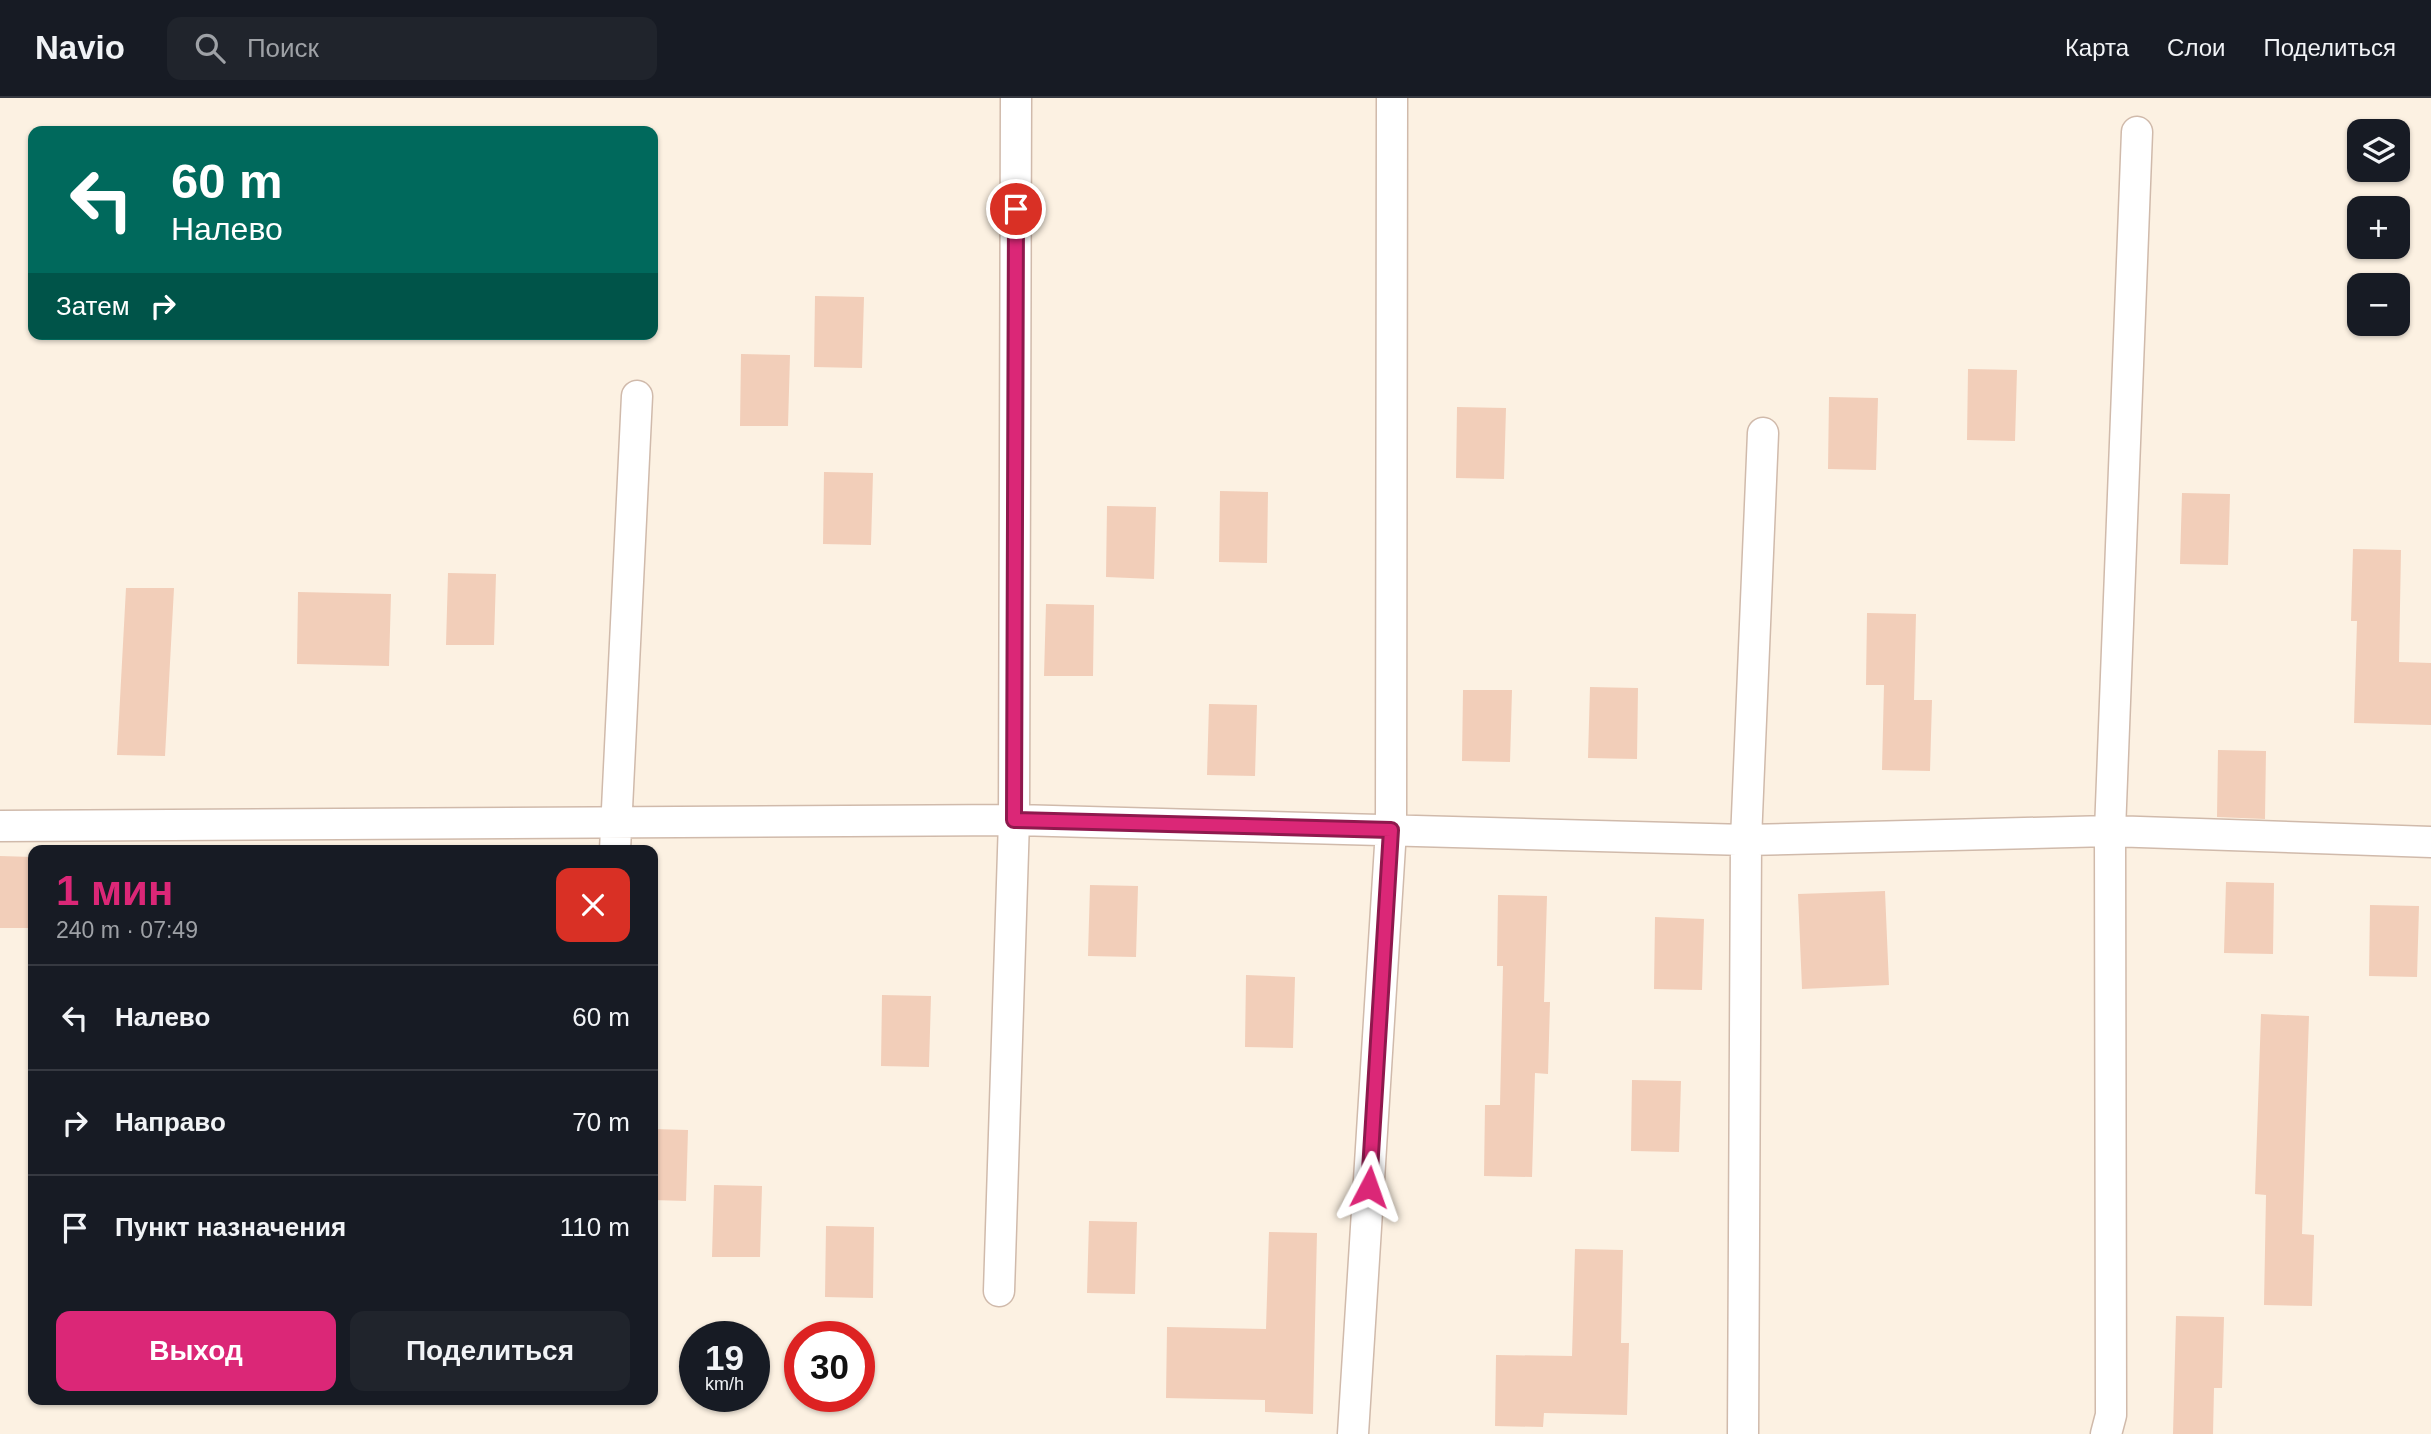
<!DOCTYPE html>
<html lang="ru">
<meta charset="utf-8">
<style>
:root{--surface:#171b24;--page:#20242c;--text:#f1f3f6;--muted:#9ea1a6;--line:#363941;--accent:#db2777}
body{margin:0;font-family:Arial,sans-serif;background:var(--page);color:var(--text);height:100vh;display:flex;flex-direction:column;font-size:26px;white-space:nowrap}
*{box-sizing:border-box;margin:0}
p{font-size:23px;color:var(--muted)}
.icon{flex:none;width:38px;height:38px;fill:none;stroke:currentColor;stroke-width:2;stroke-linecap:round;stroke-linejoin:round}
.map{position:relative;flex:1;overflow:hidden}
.side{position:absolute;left:28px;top:747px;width:630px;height:560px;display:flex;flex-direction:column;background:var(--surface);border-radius:14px;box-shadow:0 2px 5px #0004}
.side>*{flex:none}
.banner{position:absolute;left:28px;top:28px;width:630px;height:214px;border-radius:14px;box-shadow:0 2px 5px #0004;background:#00695c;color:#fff;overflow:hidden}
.controls{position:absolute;left:2347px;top:21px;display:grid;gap:14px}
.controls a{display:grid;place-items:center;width:63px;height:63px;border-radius:14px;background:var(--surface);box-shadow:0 2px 5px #0004;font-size:35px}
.speed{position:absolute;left:679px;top:1223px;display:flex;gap:14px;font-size:35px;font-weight:700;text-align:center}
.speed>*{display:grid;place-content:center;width:91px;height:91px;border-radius:50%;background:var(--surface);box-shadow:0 2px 5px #0004;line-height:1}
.speed small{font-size:18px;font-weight:400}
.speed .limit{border:10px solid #d22;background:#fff;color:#111}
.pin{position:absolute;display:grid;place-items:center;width:60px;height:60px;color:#fff;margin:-30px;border:4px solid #fff;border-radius:50%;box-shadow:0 2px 7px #0007}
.me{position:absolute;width:77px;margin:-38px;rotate:4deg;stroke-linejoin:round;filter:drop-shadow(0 0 5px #0008)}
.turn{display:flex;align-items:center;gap:24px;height:147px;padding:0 28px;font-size:32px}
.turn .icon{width:91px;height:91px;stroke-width:2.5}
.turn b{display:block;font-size:49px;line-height:60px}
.then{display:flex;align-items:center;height:66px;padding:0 28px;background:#0003;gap:14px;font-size:26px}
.round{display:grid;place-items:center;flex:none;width:74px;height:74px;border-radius:14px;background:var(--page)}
.overview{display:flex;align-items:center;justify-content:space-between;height:119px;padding:0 28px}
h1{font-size:42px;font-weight:700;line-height:52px;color:var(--accent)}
.primary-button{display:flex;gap:14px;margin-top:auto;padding:14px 28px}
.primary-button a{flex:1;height:80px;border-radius:14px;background:var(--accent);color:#fff;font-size:28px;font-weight:700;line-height:80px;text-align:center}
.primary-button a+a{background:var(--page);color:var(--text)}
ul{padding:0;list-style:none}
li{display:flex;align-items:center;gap:21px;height:105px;padding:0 28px;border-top:2px solid var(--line)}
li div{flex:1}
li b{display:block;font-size:26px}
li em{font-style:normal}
header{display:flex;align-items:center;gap:42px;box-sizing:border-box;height:98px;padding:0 35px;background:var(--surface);border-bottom:2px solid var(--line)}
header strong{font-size:33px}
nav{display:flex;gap:38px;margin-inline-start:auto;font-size:24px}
.search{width:490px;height:63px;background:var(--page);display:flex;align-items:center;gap:18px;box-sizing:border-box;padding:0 24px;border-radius:14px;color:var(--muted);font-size:26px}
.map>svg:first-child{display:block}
.building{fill:#f2ceb9}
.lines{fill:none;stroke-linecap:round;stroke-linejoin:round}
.minor-casing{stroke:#d0baab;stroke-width:33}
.minor{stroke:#fff;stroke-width:30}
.route-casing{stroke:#8e194d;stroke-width:18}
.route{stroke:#db2777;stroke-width:12}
</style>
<header>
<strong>Navio</strong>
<div class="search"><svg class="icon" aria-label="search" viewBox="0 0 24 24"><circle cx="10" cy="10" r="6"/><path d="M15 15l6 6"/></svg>Поиск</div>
<nav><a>Карта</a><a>Слои</a><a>Поделиться</a></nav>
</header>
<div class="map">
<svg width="2431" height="1336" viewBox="0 0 2431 1336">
<rect width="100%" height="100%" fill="#fcf1e2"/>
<path class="building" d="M815,198L864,199L862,270L814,269Z
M741,256L790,257L788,328H740Z
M1968,271L2017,272L2015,343L1967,342Z
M1829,299L1878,300L1876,372L1828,371Z
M1457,309L1506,310L1504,381L1456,380Z
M824,374L873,375L871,447L823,446Z
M1220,393L1268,394L1267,465L1219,464Z
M2182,395L2230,396L2228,467L2180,466Z
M1107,408L1156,409L1154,481L1106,479Z
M2353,451L2401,452L2399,564L2431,565V627L2354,625L2357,523H2351Z
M448,475L496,476L494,547H446Z
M126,490H174L165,658L117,657Z
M298,494L391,496L389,568L297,566Z
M1046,506L1094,507L1093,578H1044Z
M1867,515L1916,516L1914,602H1932L1930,673L1882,672L1884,587H1866Z
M1590,589L1638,590L1637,661L1588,660Z
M1463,592H1512L1510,664L1462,663Z
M1209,606L1257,607L1255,678L1207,677Z
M2218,652L2266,653L2265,721L2217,719Z
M0,758L33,759V830H0Z
M2226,784L2274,785L2273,856L2224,855Z
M1090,787L1138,788L1136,859L1088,858Z
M1885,793L1889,887L1802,891L1798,796Z
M1498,797L1547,798L1544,904H1550L1548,976L1535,975L1532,1079L1484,1078L1485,1007H1500L1503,868H1497Z
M2370,807L2419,808L2417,879L2369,878Z
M1655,819L1704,821L1702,892L1654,891Z
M1246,877L1295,879L1293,950L1245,949Z
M882,897L931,898L929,969L881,968Z
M2261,916L2309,918L2302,1136L2314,1137L2312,1208L2264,1207L2266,1097L2255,1096Z
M1632,982L1681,983L1679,1054L1631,1053Z
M653,1031L688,1032L686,1103L653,1102Z
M714,1087L762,1088L760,1159H712Z
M1089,1123L1137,1124L1135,1196L1087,1195Z
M826,1128L874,1129L873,1200L825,1199Z
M1269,1134L1317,1135L1313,1316L1265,1314V1302L1166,1300L1167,1229L1266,1231Z
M1575,1151L1623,1152L1621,1245H1629L1627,1317L1544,1315L1543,1329L1495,1328L1496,1257L1572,1258Z
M2176,1218L2224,1219L2222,1290H2214L2213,1336H2173Z"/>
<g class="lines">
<g class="minor-casing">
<path id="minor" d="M0,728L1014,722L1746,742L2110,733L2431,744
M615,752L637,298
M999,1193L1014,722L1016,0
M1353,1336L1391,732L1392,0
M1743,1336L1746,742L1763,335
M2106,1336L2111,1317L2110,733L2137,34"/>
</g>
<use href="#minor" class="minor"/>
</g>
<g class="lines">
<g class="route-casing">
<path id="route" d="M1016,111L1014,722L1391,732L1369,1089"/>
</g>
<use href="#route" class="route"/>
</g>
</svg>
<div class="controls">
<a><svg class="icon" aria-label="layers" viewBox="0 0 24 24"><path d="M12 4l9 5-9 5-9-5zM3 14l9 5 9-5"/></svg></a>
<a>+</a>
<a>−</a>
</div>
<div class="speed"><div>19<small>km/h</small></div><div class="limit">30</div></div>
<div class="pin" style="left:1016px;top:111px;background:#d93025"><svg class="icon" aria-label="arrive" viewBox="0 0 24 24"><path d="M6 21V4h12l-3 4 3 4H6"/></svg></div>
<svg class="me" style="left:1369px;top:1089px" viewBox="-20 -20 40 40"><path d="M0-17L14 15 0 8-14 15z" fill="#db2777" stroke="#fff" stroke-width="4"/></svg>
<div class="banner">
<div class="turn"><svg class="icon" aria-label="left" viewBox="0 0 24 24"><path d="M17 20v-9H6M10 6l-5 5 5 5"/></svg><div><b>60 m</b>Налево</div></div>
<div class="then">Затем<svg class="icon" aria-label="right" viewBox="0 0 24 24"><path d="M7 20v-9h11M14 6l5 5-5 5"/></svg></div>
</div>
<section class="side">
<div class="overview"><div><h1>1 мин</h1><p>240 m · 07:49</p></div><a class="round" style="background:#d93025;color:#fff"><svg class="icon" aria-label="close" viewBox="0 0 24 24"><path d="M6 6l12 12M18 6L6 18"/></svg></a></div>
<ul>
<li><svg class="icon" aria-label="left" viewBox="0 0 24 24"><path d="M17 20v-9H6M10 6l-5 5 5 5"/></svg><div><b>Налево</b></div><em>60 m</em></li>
<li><svg class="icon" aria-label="right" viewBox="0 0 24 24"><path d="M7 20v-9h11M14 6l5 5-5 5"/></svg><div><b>Направо</b></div><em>70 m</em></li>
<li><svg class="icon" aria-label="arrive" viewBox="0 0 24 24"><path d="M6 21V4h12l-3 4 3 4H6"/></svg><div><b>Пункт назначения</b></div><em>110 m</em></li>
</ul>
<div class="primary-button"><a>Выход</a><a>Поделиться</a></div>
</section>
</div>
